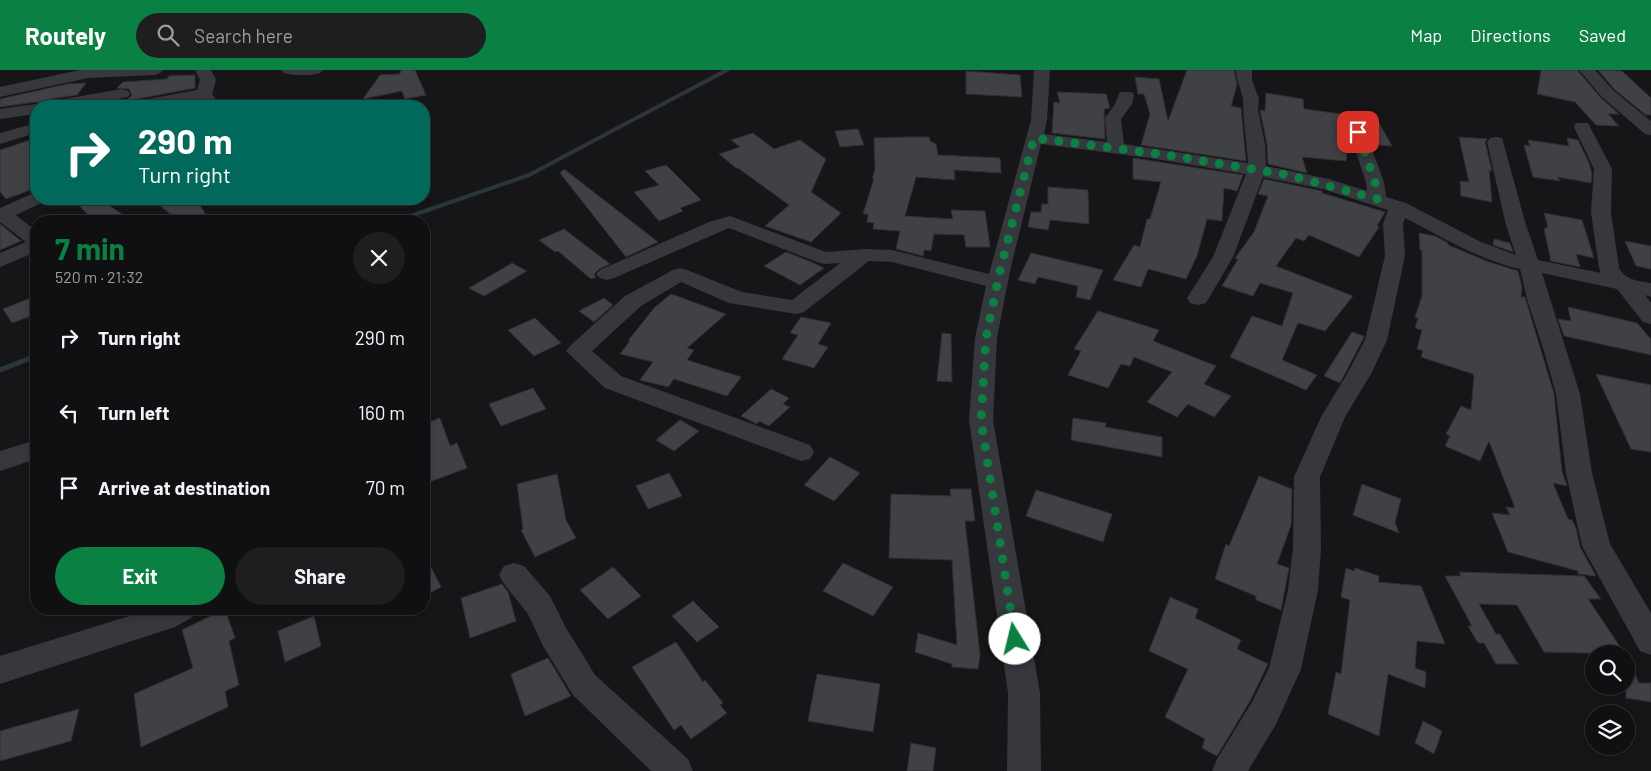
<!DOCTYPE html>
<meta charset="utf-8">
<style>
:root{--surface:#101012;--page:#1e1e20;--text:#f1f3f6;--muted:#9c9d9f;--line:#303032;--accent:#0b8043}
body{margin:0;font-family:Barlow,sans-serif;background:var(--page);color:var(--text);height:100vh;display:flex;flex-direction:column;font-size:19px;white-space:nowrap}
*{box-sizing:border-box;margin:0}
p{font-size:16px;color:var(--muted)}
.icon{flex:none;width:28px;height:28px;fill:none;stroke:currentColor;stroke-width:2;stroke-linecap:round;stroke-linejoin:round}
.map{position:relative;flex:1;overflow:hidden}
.drawer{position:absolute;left:30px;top:145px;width:400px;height:400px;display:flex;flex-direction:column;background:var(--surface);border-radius:20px;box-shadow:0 2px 8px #0003,0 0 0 1px var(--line)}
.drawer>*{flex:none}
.banner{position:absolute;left:30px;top:30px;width:400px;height:105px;border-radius:20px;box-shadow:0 2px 8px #0003,0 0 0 1px var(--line);background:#00695c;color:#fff;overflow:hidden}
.buttons{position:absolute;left:1585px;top:575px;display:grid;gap:10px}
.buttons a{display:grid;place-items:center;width:50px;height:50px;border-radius:50%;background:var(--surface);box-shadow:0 2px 8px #0003,0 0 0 1px var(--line);font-size:25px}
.pin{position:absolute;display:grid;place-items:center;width:42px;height:42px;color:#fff;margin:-21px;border-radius:10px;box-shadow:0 2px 8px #0006}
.me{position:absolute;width:55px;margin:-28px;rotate:351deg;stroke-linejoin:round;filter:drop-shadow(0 0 4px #0008)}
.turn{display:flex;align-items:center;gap:18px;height:105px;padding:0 25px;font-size:22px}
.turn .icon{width:65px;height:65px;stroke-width:2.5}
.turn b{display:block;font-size:35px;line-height:42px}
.round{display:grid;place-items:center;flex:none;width:52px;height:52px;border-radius:26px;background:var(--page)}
.head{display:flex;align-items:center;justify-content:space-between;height:85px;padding:0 25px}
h1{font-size:30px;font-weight:700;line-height:38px;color:var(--accent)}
.cta{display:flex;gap:10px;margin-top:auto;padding:10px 25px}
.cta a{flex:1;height:58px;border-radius:30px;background:var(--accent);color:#fff;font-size:20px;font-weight:700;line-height:58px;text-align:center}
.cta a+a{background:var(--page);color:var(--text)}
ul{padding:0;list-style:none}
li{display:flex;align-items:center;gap:15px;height:75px;padding:0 25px}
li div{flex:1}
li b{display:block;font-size:19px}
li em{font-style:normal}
header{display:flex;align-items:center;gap:30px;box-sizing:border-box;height:70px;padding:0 25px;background:var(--accent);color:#fff}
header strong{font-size:24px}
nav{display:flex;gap:28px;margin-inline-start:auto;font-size:18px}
.search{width:350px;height:45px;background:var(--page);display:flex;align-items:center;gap:12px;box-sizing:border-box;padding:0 18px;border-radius:28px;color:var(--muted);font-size:19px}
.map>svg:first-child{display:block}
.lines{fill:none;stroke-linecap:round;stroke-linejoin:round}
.stream-far1{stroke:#2c353c;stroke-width:4}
.stream{stroke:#2c353c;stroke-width:5}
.building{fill:#404145;stroke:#303034}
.minor{fill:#37383d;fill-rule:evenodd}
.route{stroke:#0b8043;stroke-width:9;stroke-dasharray:0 16.2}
</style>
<header>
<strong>Routely</strong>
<div class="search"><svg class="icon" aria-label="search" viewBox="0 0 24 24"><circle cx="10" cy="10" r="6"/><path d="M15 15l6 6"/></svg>Search here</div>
<nav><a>Map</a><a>Directions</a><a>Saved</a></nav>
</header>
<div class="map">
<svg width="1651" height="701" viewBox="0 0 1651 701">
<rect width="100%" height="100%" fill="#161618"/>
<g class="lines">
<path class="stream-far1" d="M396,151L529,105L727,0"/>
<path class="stream" d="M0,300L36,286"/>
</g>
<path class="building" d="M401,0H415L426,25L405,29L402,21L363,29L380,5L400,4Z
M1187,0H1234L1237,15L1231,36L1241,38L1246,91L1141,75L1150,44L1144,24H1138L1135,7L1159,9L1168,51Z
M1541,0H1577L1601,28L1619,44H1608L1619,56L1596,55L1575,32L1537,24Z
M1598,0L1622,1L1651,28V45H1646L1615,20Z
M966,1L1020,5L1022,27L966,24Z
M195,5V18L137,29L130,31L127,35L120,36L118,31L128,29L132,25L129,19L117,18L123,12L167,9L169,6Z
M86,13L77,25L51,29L43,34L36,32L0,37V29L67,14Z
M1057,22L1106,24L1110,38L1104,39L1105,69L1052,63L1054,32L1060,33Z
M1266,23L1303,29L1304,39L1341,44L1348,46L1349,48L1378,51L1392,76L1372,75L1366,57L1358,55L1352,56L1348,61L1351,74H1348L1346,91L1302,87L1307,103L1268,94L1267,74L1260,40L1265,41Z
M858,59L864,75L840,77L835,61Z
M753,63L774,79L800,70L826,89L811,122L841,143L811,172L765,156L789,135L738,98H736L719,84L740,77L731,70Z
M907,67H929L930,71L936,74L938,85L1000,88L1001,103L954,100L955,110L916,107L905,146L953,149L951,140L985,141L990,177H966L964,165L934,164L931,181L924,180L923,186L896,179L900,161L873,159L874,153L867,152L868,144H863L874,109H872L875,99L874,68Z
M1459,67L1487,69L1485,72L1492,101L1489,100L1492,132L1461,126L1460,111L1469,112Z
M36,68V118L6,129L0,122V80Z
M1567,68L1578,70L1589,93L1592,104L1591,113L1558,107L1560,111L1533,107L1524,75L1530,76L1528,70L1569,76Z
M1133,88L1243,105L1237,121L1224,118L1222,151L1207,149L1197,186L1186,209L1148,199L1141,217L1113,210L1134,175L1140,177L1147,149H1150L1161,112L1133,109Z
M666,95L701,130L680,138L683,141L659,151L634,122L659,115L645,101Z
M564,99L658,172L626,187L560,103Z
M1264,109L1322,121V123L1385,142L1377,156L1379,157L1359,187L1309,165L1304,171L1296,168L1276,196L1353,226L1325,261L1298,253L1282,290L1317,305L1306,320L1230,287L1252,246L1282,256L1293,223L1260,213L1253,226L1222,216L1238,189L1235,188L1254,162L1268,126L1258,124Z
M1048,117L1088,120L1089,154L1050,150L1048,160L1028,157L1031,142H1041L1042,134H1048Z
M73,129H100L132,151H94Z
M174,129H196L210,151H179L158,134Z
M1544,143L1582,150L1594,188L1576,184L1580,197L1551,191L1544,159L1548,157Z
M0,154L21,171L0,180Z
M564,159L610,194L599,199L594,204L596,207L591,209L558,181L555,182L539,170Z
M1419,163L1435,166L1448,173V175L1489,192L1518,201L1522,217L1521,227H1525L1554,324L1562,402L1567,416L1553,413L1568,449L1572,450L1576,458L1580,477L1596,506L1578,504V501L1508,482L1492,443L1510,445L1506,437L1515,438L1489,371L1480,391L1445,376L1450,366L1446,364L1461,336L1471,340L1474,307L1473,304L1421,287L1423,281L1417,279L1422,260L1415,258L1418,248L1415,247L1422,226V180H1420Z
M1494,169L1510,173L1513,182L1493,175Z
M1625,171L1651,176V199L1636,196Z
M786,182L809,191L824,198L800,215L764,196Z
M1031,183L1103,200L1090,230L1076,227L1078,216L1038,207L1035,214L1018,210Z
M512,193L527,201L484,226L469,218Z
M671,224L726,244L687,278L694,280L687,290L741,307L727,326L674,309L668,317L640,310L653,292L620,284L630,271H628L654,238Z
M36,226V244L12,253L3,239Z
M604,228L613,235L594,252L579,241Z
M1568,237L1637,253L1651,269V285L1564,266L1558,249L1571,251Z
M1098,241L1159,260L1153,271L1216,296L1204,314L1231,326L1214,347L1188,334L1177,347L1147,332L1172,302L1134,287L1130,296L1121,294L1108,318L1068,305L1081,281L1074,279Z
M801,247L831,253L818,274L828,277L814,298L782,289L798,265L790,263Z
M535,248L561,273L534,286L508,260Z
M1352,262L1364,266L1363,269L1340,313L1324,306Z
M942,263L951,264L952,312L937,311Z
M1596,304L1651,315V382L1631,379Z
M533,318L546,339L501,356L489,334Z
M771,319L789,328L783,334L790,337L769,356L759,351L757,354L741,346Z
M440,348L450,376L457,373L467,398L424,414V354Z
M1073,348L1106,353L1105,357L1162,367V387L1071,370Z
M680,350L699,361L674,381L656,370Z
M830,387L860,403L834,431L804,415Z
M669,403L682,426L648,439L636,416Z
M557,404L566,450L576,468L535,487L521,460L523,459L517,414Z
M1259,406L1292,419L1291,455L1277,494L1289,498L1281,540L1256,530V526L1215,509L1226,474L1229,476Z
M1362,414L1401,429L1395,452L1399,463L1353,445Z
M950,419H971L975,451H965L980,585L978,599L952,597V594L915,582L918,563L957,575L952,490L889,488L891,424L951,426Z
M1036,420L1112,444L1103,472L1026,446Z
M424,483L441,517L424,526Z
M843,493L893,517L873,546L823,521Z
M613,497L641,526L608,549L580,520Z
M1346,498L1354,501L1355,498L1379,506L1378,512L1421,516L1445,574L1417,571L1415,598L1426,602L1425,618L1388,604L1379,666L1328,644L1336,602L1341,604L1350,530L1341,527Z
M1459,502L1584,506L1601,529H1588L1625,584L1544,582L1517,535L1479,534L1496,564H1500L1518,594H1496L1484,573H1478L1468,556H1472L1445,506H1461Z
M502,514L508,522L516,551L470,568L461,528Z
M1170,527L1198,539L1195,548L1241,570L1237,579L1268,594L1250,631L1217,686L1202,678L1205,669L1165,647L1188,599L1149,581Z
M693,531L719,557L697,572L672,546Z
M225,539L235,568L229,571L239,615L225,621L228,637L141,677L134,624L193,598L182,560Z
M314,546L321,576L285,592L278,561Z
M676,572L703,612L705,610L723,633L720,635L727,643L691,669L681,655L674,660L632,597Z
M1626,585L1639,613H1651V632L1626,628Z
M548,588L571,626L525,646L511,604Z
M817,604L880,614L873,662L808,651Z
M79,639L71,671L0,691V661Z
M1423,651L1442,661L1434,684L1415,673Z
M911,673L936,678L933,701H907Z"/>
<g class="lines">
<path class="minor" d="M80,0H163L160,3L155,5L88,8L0,27V17Z
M195,0H211L216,10L212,24L220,36H205L200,30L163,36H129L131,33L137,31L197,20L200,10Z
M281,0H323L320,3C309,6 295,6 284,3Z
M1034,0H1050L1047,50L1044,64L1107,72L1105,48L1115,34L1120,22H1132L1134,25L1132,34L1121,49L1124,74L1248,93C1247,72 1243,51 1243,30C1242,20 1236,11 1236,0H1252V10L1259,29L1258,40L1265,74L1266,96L1329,109L1367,121L1366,112L1349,62L1352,58L1358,57L1364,58L1384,112L1386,127L1406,133L1481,172L1516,185L1506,155L1487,72L1490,68L1496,67L1502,68L1526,155L1538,190L1601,203L1599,198L1591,142L1594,99L1574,57L1576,53H1588L1612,99L1611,142L1619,198C1626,210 1638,211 1651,213V227L1645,225L1651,233V254L1643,252L1617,219L1542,203L1580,324L1592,403L1610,474L1651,543V585L1640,581L1582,476L1566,403L1556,324L1544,281L1527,229L1520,199C1479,190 1442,167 1405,148L1403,154L1405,186L1387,270L1371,304L1345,347L1320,407L1321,478L1318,520L1301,599L1276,654L1248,701H1212L1217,689L1252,632L1269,598L1288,520L1293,478L1294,407L1321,347L1347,304L1365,270L1385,186L1383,154L1388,140L1323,119L1263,107L1233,187L1206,233L1198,235L1190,233L1187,228L1213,187L1246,104L1150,88L1041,74L1010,201L997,268L993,350L1040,623L1041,701H1007L1008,623L969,350L975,268L986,216L892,192L869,191L804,242L796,244L729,233L681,212L641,236L592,281L621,306L810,375L814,382L810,389L801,391L605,318L566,281L570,276L625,226L673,200L680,198L687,200L742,222L792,230L840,193L824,194L817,192L729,158L614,208L607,210L600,208L596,204L600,200L709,152L730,146L826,182L864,179L892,180L989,204L1031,50Z
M1579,0H1595L1614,21L1651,51V65L1645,64L1602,27Z
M122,19L128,21L130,24L128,27L79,36H44L46,33L52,31Z
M36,34L42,36H36V44L0,49V39Z
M36,53V63L0,74V63Z
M36,122V129H45L43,132L16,145L36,161V182L0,197V183L26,172L0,152V138Z
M36,370V389L0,401V381Z
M514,493L524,496L550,526L565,556L595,605L688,689L693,701H651L573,625L543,576L528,544L504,514L499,505L504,496Z
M152,539H195L191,548L175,557L0,614V586Z"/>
</g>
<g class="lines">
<path class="route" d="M1015,569L981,350L986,268L1000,201L1034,68L1167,85L1288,105L1377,129L1375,112L1358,62"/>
</g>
</svg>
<div class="buttons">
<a><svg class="icon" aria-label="search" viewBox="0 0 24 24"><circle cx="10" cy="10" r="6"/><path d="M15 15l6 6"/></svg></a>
<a><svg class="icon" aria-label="layers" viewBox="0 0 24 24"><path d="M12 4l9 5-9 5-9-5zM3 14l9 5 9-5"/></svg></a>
</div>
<div class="pin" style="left:1358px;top:62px;background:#d93025"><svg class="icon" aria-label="arrive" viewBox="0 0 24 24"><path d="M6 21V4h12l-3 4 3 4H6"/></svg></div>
<svg class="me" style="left:1015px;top:569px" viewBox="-20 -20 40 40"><circle r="19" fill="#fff"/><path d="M0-13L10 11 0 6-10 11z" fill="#0b8043"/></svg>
<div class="banner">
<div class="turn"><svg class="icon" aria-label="right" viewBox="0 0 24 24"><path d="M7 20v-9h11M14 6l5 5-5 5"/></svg><div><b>290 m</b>Turn right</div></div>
</div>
<section class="drawer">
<div class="head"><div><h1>7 min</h1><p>520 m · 21:32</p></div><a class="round"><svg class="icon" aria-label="close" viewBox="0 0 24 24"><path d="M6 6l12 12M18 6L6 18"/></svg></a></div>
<ul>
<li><svg class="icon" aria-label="right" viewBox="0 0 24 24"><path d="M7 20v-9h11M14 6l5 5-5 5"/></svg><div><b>Turn right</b></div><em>290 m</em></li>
<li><svg class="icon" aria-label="left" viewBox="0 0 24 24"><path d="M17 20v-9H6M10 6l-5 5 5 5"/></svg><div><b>Turn left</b></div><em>160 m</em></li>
<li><svg class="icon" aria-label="arrive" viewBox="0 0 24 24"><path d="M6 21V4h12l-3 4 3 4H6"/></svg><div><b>Arrive at destination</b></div><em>70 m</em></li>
</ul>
<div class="cta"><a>Exit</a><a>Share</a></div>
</section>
</div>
